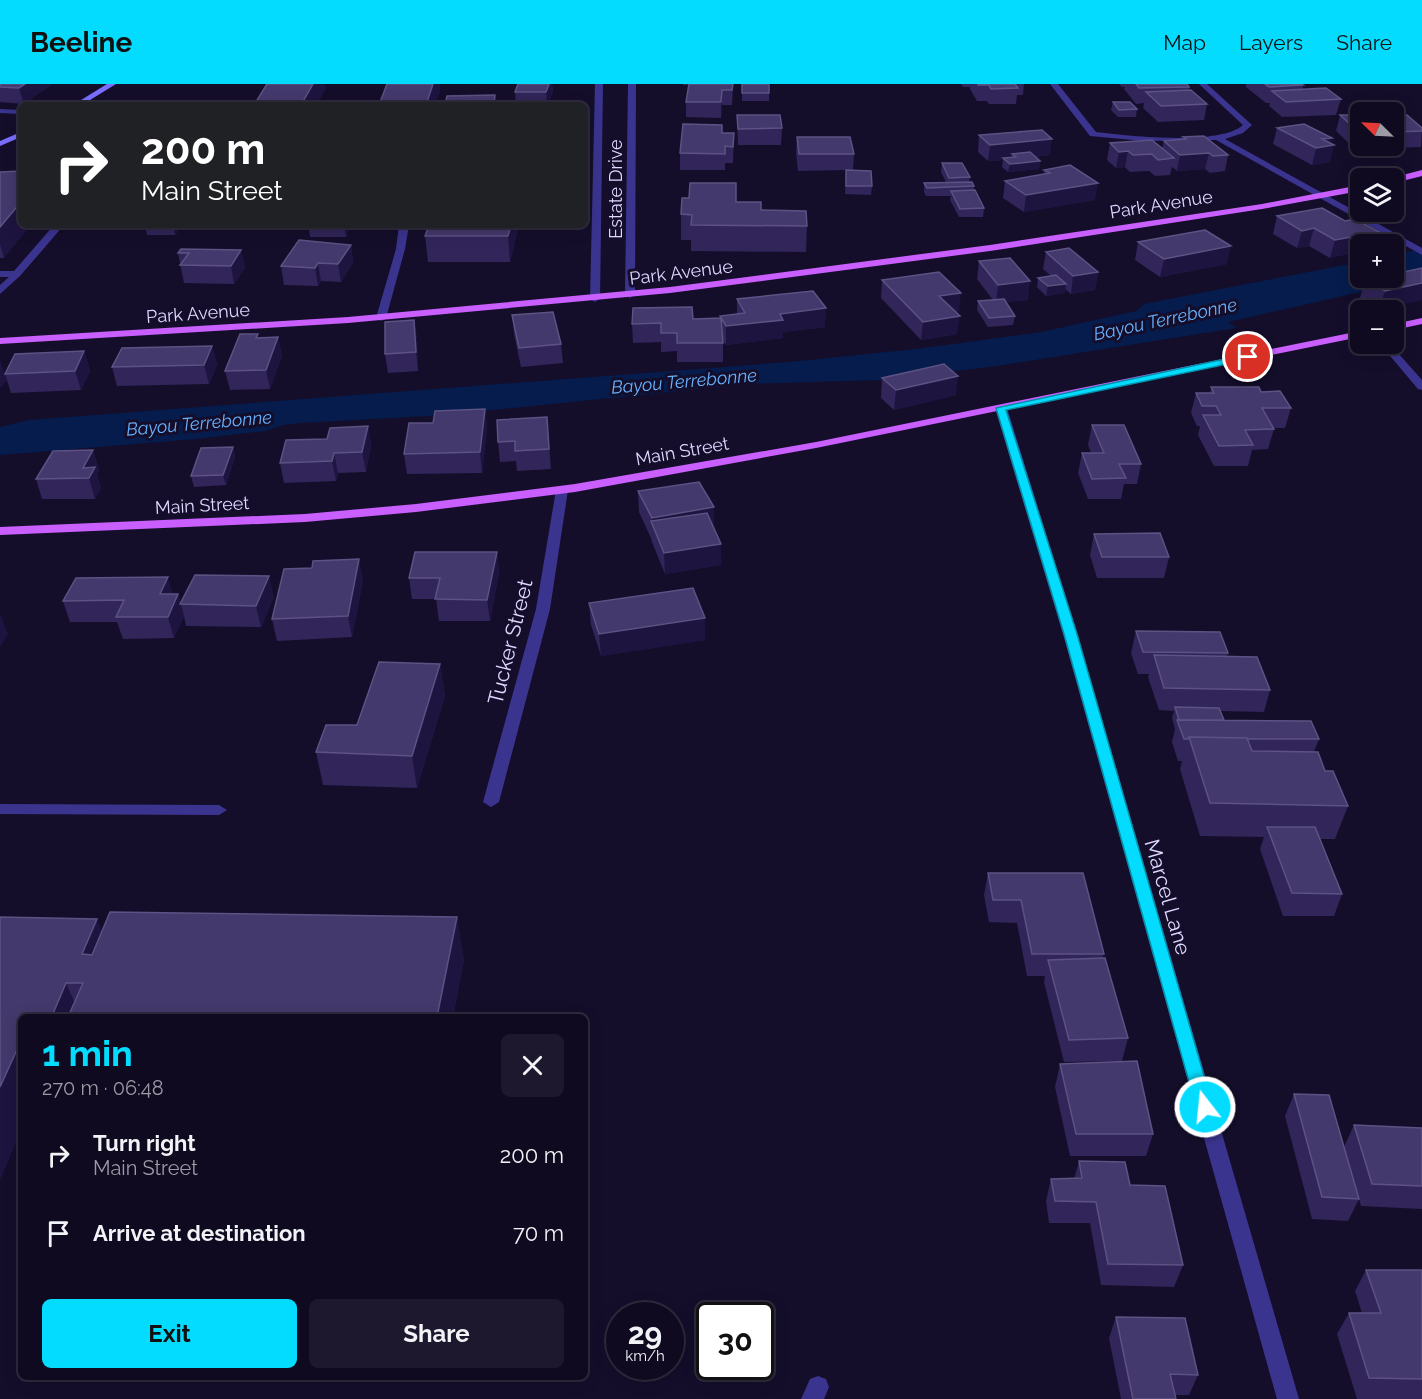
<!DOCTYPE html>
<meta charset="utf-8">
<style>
:root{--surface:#0f0a20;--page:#1d182d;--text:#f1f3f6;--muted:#9b9aa5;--line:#2f2b3e;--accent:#04dcff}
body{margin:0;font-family:Raleway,sans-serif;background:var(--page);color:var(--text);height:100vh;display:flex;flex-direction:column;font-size:22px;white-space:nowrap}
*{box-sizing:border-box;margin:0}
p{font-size:20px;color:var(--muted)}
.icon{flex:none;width:33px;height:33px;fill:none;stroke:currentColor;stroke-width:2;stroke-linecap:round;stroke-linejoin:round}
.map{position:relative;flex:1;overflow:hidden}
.panel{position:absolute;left:18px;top:930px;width:570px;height:366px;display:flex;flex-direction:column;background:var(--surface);border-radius:9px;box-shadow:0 3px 15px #0003,0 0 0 2px var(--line)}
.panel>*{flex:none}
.guide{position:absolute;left:18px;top:18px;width:570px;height:126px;border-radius:9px;box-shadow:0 3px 15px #0003,0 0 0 2px var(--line);background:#202124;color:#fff;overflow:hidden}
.needle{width:39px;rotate:294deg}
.buttons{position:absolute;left:1350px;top:18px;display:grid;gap:12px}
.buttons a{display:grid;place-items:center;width:54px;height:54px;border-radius:9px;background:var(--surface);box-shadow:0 3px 15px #0003,0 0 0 2px var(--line);font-size:30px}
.speed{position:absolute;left:606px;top:1218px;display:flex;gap:12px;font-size:30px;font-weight:700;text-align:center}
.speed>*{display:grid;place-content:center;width:78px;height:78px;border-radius:50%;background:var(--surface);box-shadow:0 3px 15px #0003,0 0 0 2px var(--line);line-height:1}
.speed small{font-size:15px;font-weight:400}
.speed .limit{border:3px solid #111;border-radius:9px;background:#fff;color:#111}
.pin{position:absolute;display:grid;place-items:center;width:51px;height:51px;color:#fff;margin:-26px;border:3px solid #fff;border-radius:50%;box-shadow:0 2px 6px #0007}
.me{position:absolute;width:66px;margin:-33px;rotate:344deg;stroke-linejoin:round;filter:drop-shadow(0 0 4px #0008)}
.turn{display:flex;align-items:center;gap:21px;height:126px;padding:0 24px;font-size:27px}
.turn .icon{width:78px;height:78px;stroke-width:2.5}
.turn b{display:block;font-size:42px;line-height:51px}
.round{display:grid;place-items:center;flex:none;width:63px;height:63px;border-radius:9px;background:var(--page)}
.overview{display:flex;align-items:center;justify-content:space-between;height:102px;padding:0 24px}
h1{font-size:36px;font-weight:700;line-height:45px;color:var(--accent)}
.cta{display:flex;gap:12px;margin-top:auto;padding:12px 24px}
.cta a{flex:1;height:69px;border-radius:9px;background:var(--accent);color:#111;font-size:24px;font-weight:700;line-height:69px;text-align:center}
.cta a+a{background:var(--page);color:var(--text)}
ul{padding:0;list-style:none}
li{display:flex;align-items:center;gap:18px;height:78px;padding:0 24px}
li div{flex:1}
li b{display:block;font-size:22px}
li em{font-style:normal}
header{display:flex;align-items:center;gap:36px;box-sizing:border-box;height:84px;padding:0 30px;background:var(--accent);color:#111}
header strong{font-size:28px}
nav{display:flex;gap:33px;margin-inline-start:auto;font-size:21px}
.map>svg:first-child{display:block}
.water{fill:#051c4d}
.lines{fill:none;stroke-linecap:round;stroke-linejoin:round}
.service{fill:#3b348f;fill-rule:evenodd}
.minor{fill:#3b348f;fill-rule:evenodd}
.secondary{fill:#796fff;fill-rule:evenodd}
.primary{fill:#ca5fff;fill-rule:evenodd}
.wall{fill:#32255a}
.shaded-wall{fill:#1e1440}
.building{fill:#44396c;stroke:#5c5283;stroke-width:1.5}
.route{fill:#04dcff;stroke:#038fa6;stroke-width:1.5}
.labels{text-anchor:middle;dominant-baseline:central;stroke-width:6;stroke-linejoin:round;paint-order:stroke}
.far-street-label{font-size:18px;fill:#ded8ff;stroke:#140e2b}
.far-water-label{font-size:18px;font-style:italic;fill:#66b2ff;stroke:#140e2b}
.street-label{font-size:21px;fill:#ded8ff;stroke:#140e2b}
</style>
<header>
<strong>Beeline</strong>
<nav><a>Map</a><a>Layers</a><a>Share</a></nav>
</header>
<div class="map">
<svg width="1422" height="1315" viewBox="0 0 1422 1315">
<rect width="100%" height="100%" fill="#140e2b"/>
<path class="water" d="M1422,165V194L1228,238L1236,244L990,283L881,296L747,300L445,331L302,339L283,341L265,347L196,355L0,371V343L29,336L789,278L916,265L1041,248L1136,227L1144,220L1360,178V194H1394V171Z"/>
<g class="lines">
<path class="service" d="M54,141H64L20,192L0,210V201L9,193H0V187H14Z
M0,720L219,721L227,726L219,731L0,730Z
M818,1292L826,1295L829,1303L824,1315H801L810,1295Z"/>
<path class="minor" d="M595,0H603L600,215L595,218L590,215Z
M628,0H636L635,211L630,214L625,211Z
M1050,0H1058L1096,48C1127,52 1220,62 1243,41L1199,0H1207L1252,41L1243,49L1225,55L1422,164V171L1216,56L1144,57L1090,52Z
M0,25L21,26V30L0,29Z
M399,141H409L405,165L386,234L381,237L376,234L396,165Z
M1380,260H1390L1422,296V306L1418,305Z
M1001,321L1007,324L1077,550L1299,1315H1277L1063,550L995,324Z
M562,402L568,406L550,525L499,718L491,723L483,718L536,525L556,406Z"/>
<path class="secondary" d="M107,0H116L82,21H73Z
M21,48V53L0,62V57Z"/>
<path class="primary" d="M1422,86V92L1394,99V94H1391Z
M1360,101V107L1262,125L990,167L670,209L348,239L0,260V254L348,233L670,203L990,161L1262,120Z
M1422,234V240L1394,246V240Z
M1360,247V253L816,364L575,408L416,428L305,438L0,451V443L305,430L416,420L575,400L816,358Z"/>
</g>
<path class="wall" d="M0,0H52L24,20L0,18Z
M494,0H552L553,7L548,21H516L515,8L518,0Z
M683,0H733L732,21H722L721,34L686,33V18L689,1H683Z
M742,0H769V17H742Z
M961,0H1024L1023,11H1017L1016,20H989L987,17H977L970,5V3H963Z
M1119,0H1187L1189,3V7L1207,20L1204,36L1158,38L1143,24L1144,19L1136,20L1124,5L1125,3H1122Z
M1246,0H1301L1303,1L1302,6L1341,15L1336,31L1282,33L1269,22L1270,19H1266L1246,3Z
M1113,18L1137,25L1136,33H1118L1111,26Z
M737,31L782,44L781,61H738Z
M1340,31H1360V62H1394V31L1422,44L1421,63L1355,65L1336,47Z
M1277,44L1331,60L1330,78L1312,81L1273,60Z
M722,49H734L733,79H725V86H680V69Z
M979,51L1050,71L1035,73L1040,77L1039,85L1008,88L1002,83L1003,76L988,77L978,68Z
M797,53L854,70L853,86L872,102L871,111L845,110L846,86L798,87L796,69Z
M1183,53L1228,71L1225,87L1210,89L1205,85L1177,87L1172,83L1170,91L1155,92L1149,87L1130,88L1125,83L1116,84L1107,76L1110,59L1162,65L1164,57L1183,56Z
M942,79L970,93L969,98L974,102V106L984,124L983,133H959L950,116L951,112H926L924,108V99L946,98L941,88Z
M1044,86L1095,116L1024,128L1003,114L1005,97L1044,90Z
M0,88L4,174H0Z
M736,118L807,142L806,168L691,167V156H681V130Z
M1277,132L1345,137L1379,148L1375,160H1360L1330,174L1309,162L1297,164L1273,150Z
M133,141H183L175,151H147L145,141Z
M308,141H351L346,153H310Z
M519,141L510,178H428L425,152Z
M1138,158L1227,180L1160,193L1135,176Z
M351,161L353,179L341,198L321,197L318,202L284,201L281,182Z
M241,166L245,184L234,200L184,199L178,169Z
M1046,168L1098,188L1095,206L1071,210L1065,205V209L1046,212L1037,203L1038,194L1051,192L1043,185Z
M979,177L1028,216L1005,218L1015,232L1013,241L988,243L977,226L978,217L993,216L977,195Z
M1394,194L1379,226L1360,214L1365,196Z
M882,196L959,227L955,228L957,250L921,256L881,214Z
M737,215L825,243L783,248V254L726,261L723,256V278H677V267L661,268V258L633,259L632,240L693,235L720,234V232L737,230Z
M512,231L561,260L563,279L521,283L514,250Z
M414,236L417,255L418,287L388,289L385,270Z
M258,253H278L282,272L270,305L230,306L225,287Z
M212,262L217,281L209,300L117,302L112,283Z
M84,267L90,287L81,306L11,309L5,290Z
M882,294L956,311L894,326L881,314Z
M1211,303L1261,308L1291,324L1285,344H1273L1274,345L1268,365L1252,366L1248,382H1214L1198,351L1200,342H1197L1191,329L1196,309H1210Z
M485,325L487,345L482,389L407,390L404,370L433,339Z
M547,333L551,385L517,387L516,377L500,378L498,358Z
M1092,341L1141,380L1137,400H1124L1121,415H1088L1078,389L1082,369H1091L1088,361Z
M368,342L371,362L366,388L338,389L336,397L284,399L280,379L327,355Z
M233,363L235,373L226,401L194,403L191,392Z
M93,366L99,386L97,390L101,404L95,415H42L36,395Z
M638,407L714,423V444L721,481L665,490L652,458L651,454L639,428Z
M1094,450L1169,473L1164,494H1097L1090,471Z
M497,468L499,489L490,537H439L436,515H412L409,494Z
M363,496L352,553L277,557L272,535Z
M178,510L181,520L274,513L261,543L186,542L184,532L174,554L123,555L117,538H70L63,517Z
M589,519L705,556L601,572L591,541Z
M1136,547L1228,569L1227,573L1270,606L1264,628L1220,627L1224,636L1319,655L1314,668L1325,687L1348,722L1335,755H1320L1342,810L1334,832H1283L1260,765L1264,753L1200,752L1180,685L1182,677H1178L1172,658L1175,645L1172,634L1174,627L1159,626L1148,593L1149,590H1138L1131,569Z
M440,580L445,612L417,704L323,701L316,668L357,641Z
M988,789L1104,870L1102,874L1128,954L1122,977L1064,978L1044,898L1045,892H1027L1017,839L989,838L984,811Z
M0,833L102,847L464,875L453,933H21V1046L0,1095Z
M1060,980L1153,1050L1146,1072H1070L1055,1003Z
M1294,1010L1359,1115L1348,1137L1312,1135L1285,1032Z
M1354,1041L1422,1044V1125L1361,1122L1344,1063Z
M1079,1077L1130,1101L1183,1181L1174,1203L1101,1201L1090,1139H1049L1046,1117L1051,1095H1074Z
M1366,1186H1422V1315H1357L1337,1250L1349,1229H1362L1355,1207Z
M1116,1233L1198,1291L1189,1311H1175L1176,1315H1121L1109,1254Z"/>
<path class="shaded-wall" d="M25,0H52L24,20L19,4Z
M313,0H325L326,4L317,21H301Z
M433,0H440V8L436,21H426Z
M549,0H552L553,7L548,21H547L546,8Z
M722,6V21L721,34V18Z
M1332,54L1330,62L1334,61L1330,78L1312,81L1316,64L1322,55Z
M1052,55L1050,71L1016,75V73L1012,70V75L1003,74V76L988,77L990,61Z
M1128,67L1125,83L1116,84L1119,68Z
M1209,69L1205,85L1177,87L1180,71Z
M1040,77L1039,85L1008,88L1010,80Z
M1098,99L1095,116L1024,128L1026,111Z
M21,118V141H31L4,174L0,160V143Z
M173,141H183L175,151Z
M344,141H351L346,153Z
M511,141H519L510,178L508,152Z
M1314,144L1309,162L1297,164L1302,147Z
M1379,148L1375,160H1360V168L1330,174L1335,156Z
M351,161L353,179L341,198L338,180Z
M1231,162L1227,180L1160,193L1164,175Z
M241,166L245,184L234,200L231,182Z
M318,179L321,197L318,202L315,184Z
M1098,188L1095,206L1071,210L1073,192Z
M1030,197L1028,216L996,219L998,201Z
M1422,199V216L1379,226L1385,207Z
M1066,200L1065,209L1046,212L1048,202Z
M961,209L959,227L938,230L939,212Z
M826,224L825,243L783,248V254L726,261V242L780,230Z
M960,232L957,250L921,256L923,238Z
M414,236L417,255L418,287L416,268Z
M278,253L282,272L270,305L266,286Z
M212,262L217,281L209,300L204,281Z
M84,267L90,287L81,306L75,287Z
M0,276L7,296L0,305Z
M958,292L956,311L894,326L896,306Z
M485,325L487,345L482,389L480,368Z
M368,342L371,362L366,388L362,368Z
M233,363L235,373L226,401L223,391Z
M93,366L99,386L97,390L101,404L95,415L89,394L83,384Z
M334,369L338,389L336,397L332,377Z
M714,423V444L652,439V434Z
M721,460V481L665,490L664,469Z
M497,468L499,489L490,537L487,516Z
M359,475L363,496L352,553L348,532Z
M269,492L274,513L261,543L256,522Z
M168,493L174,514L160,510Z
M178,510L184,532L174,554L168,533Z
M0,530L8,550L0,563Z
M705,534V556L601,572L599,550Z
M440,580L445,612L417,704L412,672Z
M457,833L464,875L453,933H437Z
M97,835L114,877L82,870Z
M66,899L81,933H53L52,932Z
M21,957V1046L0,1095V1003Z"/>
<path class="building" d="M0,0H25L19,4L0,3Z
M267,0H313L301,21H254Z
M387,0H433L426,21H379Z
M518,0H549L546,8H515Z
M689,0H733L732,6H722L721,18H686Z
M742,0H769V9H742Z
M978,0H1015L1018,4L991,5L989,1H978Z
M1136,0H1187L1189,3L1139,4Z
M1265,0H1301L1303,1L1269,3Z
M1326,4L1341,15L1286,18L1272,7Z
M1191,6L1207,20L1161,22L1146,8Z
M495,11L494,21H445L447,12Z
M1113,18H1130L1137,25L1119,26Z
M737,31H780L782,44L738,45Z
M1340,31H1360V49Z
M1394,31H1407L1422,44V47L1394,48Z
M683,40L722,41V49H734L733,63L725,62V70L680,69Z
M1304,40L1332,54L1322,55L1334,61L1316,64L1277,44Z
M1042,46L1052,55L990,61L979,51Z
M1204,52L1228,71L1213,72L1209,69L1180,71L1164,57L1186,55L1183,53Z
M797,53H850L854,70H799Z
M1152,56L1174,74L1158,76L1152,70L1133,71L1128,67L1119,68L1110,59Z
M1030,68L1040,77L1010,80L1003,74L1016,73L1012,70Z
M942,79H962L970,93L949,94Z
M1070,81L1098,99L1026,111L1005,97L1050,89L1044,86Z
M846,86L871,87L872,102H846Z
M21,87V118L0,143V88Z
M972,98L974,102L927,104L924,99Z
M690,99H736V118H761V126L806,127L807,142L691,141L692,131L681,130L682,114H689Z
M975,106L984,124L960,125L951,107Z
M1322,124L1345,137L1355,135L1379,148L1335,156L1314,144L1302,147L1277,132Z
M429,141H511L508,152H425Z
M1205,146L1231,162L1164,175L1138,158Z
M299,156L351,161L338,180L318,179L315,184L281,182Z
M1069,164L1098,188L1073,192L1046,168Z
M181,165L241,166L231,182L180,181L189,169H178Z
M1010,174L1030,197L998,201L979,177Z
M1422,184V199L1385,207L1365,196L1376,194H1394V190Z
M939,188L961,209L939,212L960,232L923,238L882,196Z
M1056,191L1066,200L1048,202L1038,194Z
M813,207L826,224L780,230L783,236L726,242L720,232L745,229L737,215Z
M1004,215L1015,232L989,234L978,217Z
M692,223L693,235L721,234L723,259H677V249H661V239L632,240L633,224Z
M553,228L561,260L519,264L512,231Z
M414,236L416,268L385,270V238Z
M240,250H258L256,254L278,253L266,286L225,287Z
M212,262L204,281L112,283L122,264Z
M84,267L75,287L5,290L15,270Z
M944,280L958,292L896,306L882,294Z
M1211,303H1259L1261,308L1280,307L1291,324H1262L1274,345L1245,346L1253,361L1219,362L1203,331H1221L1216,322H1202L1196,309H1214Z
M485,325L480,368L404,370L409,339H433L435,327Z
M547,333L549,365L515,367V357L498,358L497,336Z
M1092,341H1124L1141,380H1119L1126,394L1092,395L1082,369H1104Z
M368,342L362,368L334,369L332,377L280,379L286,356L327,355L330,344Z
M233,363L223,391L191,392L201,364Z
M93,366L83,384L95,383L89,394L36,395L53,367Z
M699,398L714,423L652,434L638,407Z
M707,429L721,460L664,469L651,437Z
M1160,449L1169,473H1102L1094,450Z
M415,468H497L487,516L435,515L440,494H409Z
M359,475L348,532L272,535L284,485L312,484L313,477Z
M195,491L269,492L256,522L180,520Z
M168,493L160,510H178L168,533H116L124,516L63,517L76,494Z
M693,504L705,534L599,550L589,519Z
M1136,547L1220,548L1228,569L1143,568Z
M1154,571L1257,573L1270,606L1164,604Z
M379,578L440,580L412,672L316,668L326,641H357Z
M1175,623L1219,624L1224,636H1179Z
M1177,636L1311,637L1319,655H1247V654L1189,653L1188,655H1184Z
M1189,653L1247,654L1252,667L1318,668L1325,687H1333L1348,722L1210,719Z
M1267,743H1315L1342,810L1292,809Z
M988,789H1083L1104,870H1032L1021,816H993Z
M110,828L457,833L437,933H68L83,899H66L52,932L21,933V957L0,1003V833L97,835L82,870L92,871Z
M1105,874L1128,954L1069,956L1048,876Z
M1137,977L1153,1050H1076L1060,980Z
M1294,1010L1329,1011L1359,1115L1322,1113Z
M1354,1041L1422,1044V1102L1372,1100Z
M1079,1077L1125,1078L1130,1101L1165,1102L1183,1181L1108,1180L1096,1118L1055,1117L1051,1095L1082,1094Z
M1366,1186H1422V1295L1369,1294L1349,1229H1381Z
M1116,1233L1185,1234L1198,1291L1170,1290L1176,1315H1133Z"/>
<path class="route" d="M1248,270L1252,271V275L1006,326L1077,550L1213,1023L1211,1028L1205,1030L1198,1028L1196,1023L1064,550L996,324Z"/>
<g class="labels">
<g class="far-street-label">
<text transform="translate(615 105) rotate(-90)">Estate Drive</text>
<text transform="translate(1161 120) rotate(-9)">Park Avenue</text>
<text transform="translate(681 188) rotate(-7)">Park Avenue</text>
<text transform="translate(198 229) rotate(-4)">Park Avenue</text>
<text transform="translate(682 367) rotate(-10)">Main Street</text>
<text transform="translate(202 421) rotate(-3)">Main Street</text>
</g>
<g class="far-water-label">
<text transform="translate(1165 235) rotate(-12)">Bayou Terrebonne</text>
<text transform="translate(684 297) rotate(-5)">Bayou Terrebonne</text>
<text transform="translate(199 339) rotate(-5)">Bayou Terrebonne</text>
</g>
<g class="street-label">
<text transform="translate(510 558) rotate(-76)">Tucker Street</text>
<text transform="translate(1168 813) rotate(74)">Marcel Lane</text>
</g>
</g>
</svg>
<div class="buttons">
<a><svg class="needle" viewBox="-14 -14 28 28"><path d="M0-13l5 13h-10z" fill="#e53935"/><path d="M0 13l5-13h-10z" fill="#9b9aa5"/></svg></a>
<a><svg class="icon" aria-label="layers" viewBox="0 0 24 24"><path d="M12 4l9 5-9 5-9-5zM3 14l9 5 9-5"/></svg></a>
<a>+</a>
<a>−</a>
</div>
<div class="speed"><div>29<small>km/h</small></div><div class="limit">30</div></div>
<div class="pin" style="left:1248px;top:273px;background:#d93025"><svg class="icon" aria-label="arrive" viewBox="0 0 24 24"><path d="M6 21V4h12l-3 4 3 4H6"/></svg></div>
<svg class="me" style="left:1205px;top:1023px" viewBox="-20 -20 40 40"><circle r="17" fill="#04dcff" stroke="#fff" stroke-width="3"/><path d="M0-11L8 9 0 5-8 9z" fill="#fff"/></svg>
<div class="guide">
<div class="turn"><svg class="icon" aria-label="right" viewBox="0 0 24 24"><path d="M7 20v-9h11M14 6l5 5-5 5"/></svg><div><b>200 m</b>Main Street</div></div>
</div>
<section class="panel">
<div class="overview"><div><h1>1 min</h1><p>270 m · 06:48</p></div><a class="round"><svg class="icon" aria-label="close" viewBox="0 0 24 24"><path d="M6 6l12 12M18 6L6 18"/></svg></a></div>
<ul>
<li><svg class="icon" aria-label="right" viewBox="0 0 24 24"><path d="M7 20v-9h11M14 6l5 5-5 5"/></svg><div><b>Turn right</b><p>Main Street</p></div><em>200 m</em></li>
<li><svg class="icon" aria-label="arrive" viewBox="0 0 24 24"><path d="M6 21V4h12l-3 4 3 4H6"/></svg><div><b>Arrive at destination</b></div><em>70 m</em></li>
</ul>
<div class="cta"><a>Exit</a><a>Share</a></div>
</section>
</div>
